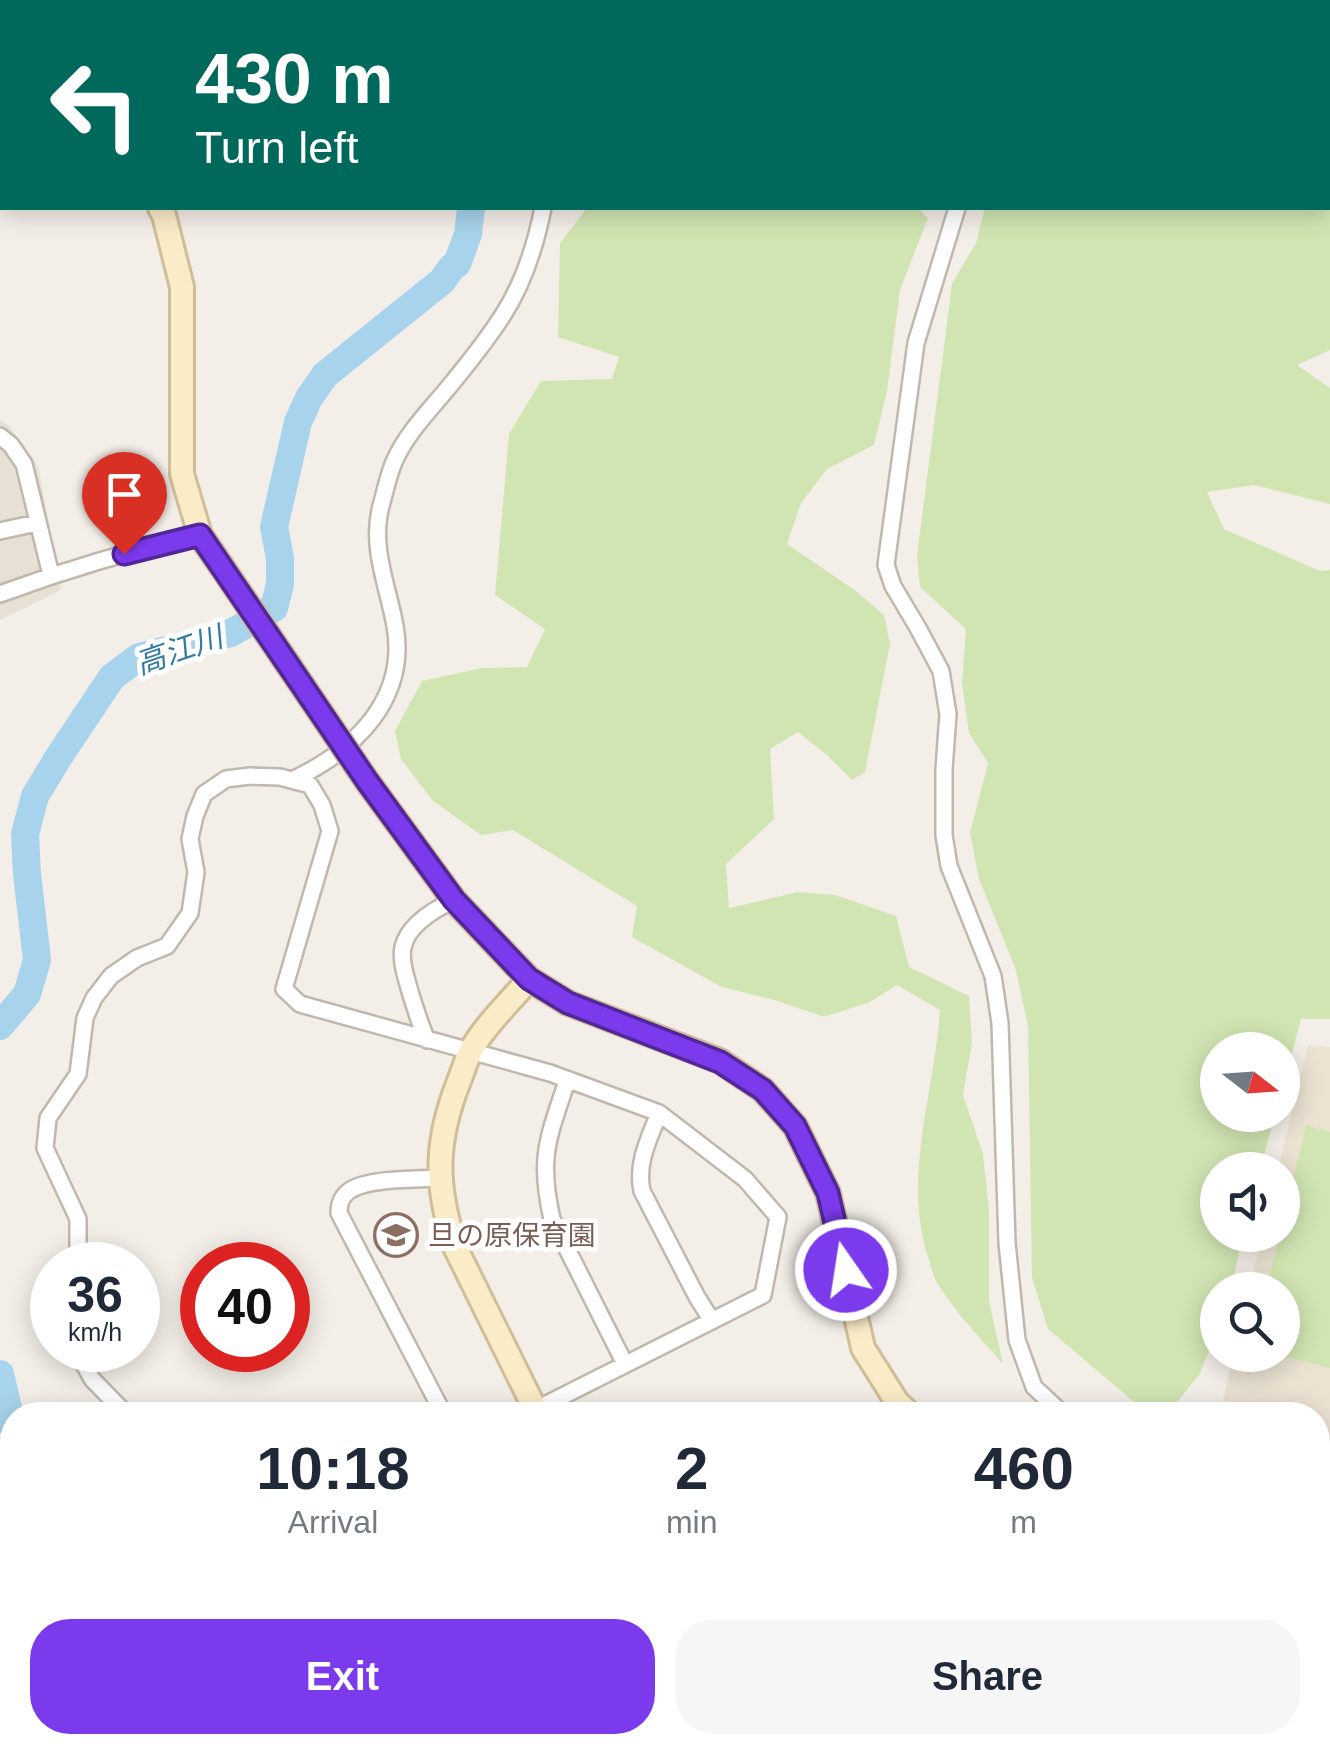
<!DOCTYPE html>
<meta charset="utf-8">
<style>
:root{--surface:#fff;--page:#f6f6f7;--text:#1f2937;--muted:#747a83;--accent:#7c3aed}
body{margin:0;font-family:Helvetica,"Noto Sans JP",sans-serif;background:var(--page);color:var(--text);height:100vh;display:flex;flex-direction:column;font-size:38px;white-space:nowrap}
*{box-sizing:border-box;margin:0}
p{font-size:32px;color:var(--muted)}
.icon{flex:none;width:55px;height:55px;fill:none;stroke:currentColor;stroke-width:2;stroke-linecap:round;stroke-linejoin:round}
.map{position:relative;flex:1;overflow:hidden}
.panel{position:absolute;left:0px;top:1402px;width:1330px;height:352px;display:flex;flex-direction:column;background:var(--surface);border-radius:40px 40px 0 0;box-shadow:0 5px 25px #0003}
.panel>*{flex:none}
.top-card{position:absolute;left:0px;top:0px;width:1330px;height:210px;box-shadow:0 5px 25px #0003;background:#00695c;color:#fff;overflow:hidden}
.needle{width:65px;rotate:107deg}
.buttons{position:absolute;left:1200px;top:1032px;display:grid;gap:20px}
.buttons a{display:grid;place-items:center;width:100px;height:100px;border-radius:50%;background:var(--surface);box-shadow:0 5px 25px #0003;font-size:50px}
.speed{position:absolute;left:30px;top:1242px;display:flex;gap:20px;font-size:50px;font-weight:700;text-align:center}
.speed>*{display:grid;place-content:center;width:130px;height:130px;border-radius:50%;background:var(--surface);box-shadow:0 5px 25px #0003;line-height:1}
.speed small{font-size:25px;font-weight:400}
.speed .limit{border:15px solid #d22;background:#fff;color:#111}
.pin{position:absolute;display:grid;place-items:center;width:85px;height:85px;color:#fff;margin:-102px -42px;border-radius:50% 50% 50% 0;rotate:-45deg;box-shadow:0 0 10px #0007}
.pin .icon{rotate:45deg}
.me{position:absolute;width:110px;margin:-55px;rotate:347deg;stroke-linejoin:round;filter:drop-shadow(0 0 8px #0008)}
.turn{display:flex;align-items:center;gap:35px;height:210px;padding:0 30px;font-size:45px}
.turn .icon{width:130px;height:130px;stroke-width:2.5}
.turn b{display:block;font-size:70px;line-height:85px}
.eta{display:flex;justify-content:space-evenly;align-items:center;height:170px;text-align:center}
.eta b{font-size:60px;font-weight:700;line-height:70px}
.cta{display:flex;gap:20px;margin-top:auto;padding:20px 30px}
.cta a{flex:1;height:115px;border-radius:40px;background:var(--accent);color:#fff;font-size:40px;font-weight:700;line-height:115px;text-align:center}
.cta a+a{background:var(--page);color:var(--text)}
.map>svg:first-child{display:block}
.residential{fill:#e6e0d5}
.education{fill:#ebe2d2}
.green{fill:#d1e5b2}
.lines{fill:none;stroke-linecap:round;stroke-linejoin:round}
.river{stroke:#a7d4ec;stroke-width:28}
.street-casing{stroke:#c0b8ad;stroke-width:20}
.secondary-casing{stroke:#d0be99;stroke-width:28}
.street{stroke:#fff;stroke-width:15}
.secondary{stroke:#fbecc8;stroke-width:22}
.secondary-bridge-casing{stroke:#d0be99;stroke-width:28;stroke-linecap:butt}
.secondary-bridge{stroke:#fbecc8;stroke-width:22}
.route-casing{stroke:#51269a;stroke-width:25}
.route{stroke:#7c3aed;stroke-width:18}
.labels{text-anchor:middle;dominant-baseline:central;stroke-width:10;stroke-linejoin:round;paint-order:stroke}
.education-label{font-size:28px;fill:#785e54;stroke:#fff;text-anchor:start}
.water-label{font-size:30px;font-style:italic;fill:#347ba3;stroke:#fff}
</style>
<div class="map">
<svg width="1330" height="1753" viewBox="0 0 1330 1753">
<rect width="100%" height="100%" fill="#f3eee7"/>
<path class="residential" d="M0,420L9,426L38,466L61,590L0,620Z"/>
<path class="education" d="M1308,1045L1330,1047V1605L1318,1593V1415H1220L1233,1355H1282V1290H1249L1262,1235H1282V1170H1278Z"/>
<path class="green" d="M591,0H893L894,2H595Z
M1044,0H1330V350L1297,365L1330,388V504L1254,485L1207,492L1224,529L1320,571L1330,570V1019H1301L1283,1087L1282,1050H1218V1115H1275L1260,1170H1218V1235H1243L1231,1290H1218L1217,1331L1199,1375L1169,1412L1133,1401L1048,1329L1032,1278L1028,1026L1016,970L979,879L970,833L988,763L969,733L962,683L966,629L920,587L917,556L952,284L976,243L985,208H1328V2H1043Z
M587,208H918L928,218L900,290L887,391L874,445L827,469L801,503L787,544L853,589L884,615L890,644L865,772L852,780L827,755L798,732L770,749L774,819L726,864L729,908L798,892L835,895L896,916L909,967L969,996L972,1043L963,1095L983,1154L989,1210V1301L1003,1364C981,1339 957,1314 939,1286C933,1277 931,1266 928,1257C902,1177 935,1091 940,1010L897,985L870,1002L824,1017L778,1001L722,987L632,937L637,906L513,830L481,835L433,801L401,759L395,731L422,681L482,668L527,667L545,629L495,595L509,434L541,381L612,379L619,357L558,337L560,243Z
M1306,1125L1330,1132V1368L1279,1355H1282V1290H1266L1280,1235H1282L1283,1223Z
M1318,1448L1330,1454V1594L1318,1583Z
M173,1743V1742L382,1743L377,1753H176Z"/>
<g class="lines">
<path class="river" d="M332,0L333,2
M0,1026L27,994L37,960L27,874L25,834L35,796L58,758L112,677L139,657L231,633L274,608L280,584V558L274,527L298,422L309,398L325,375L442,281L452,267L457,264L468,234L471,208
M0,1374L12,1425
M0,1585L12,1548"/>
<g class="street-casing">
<path id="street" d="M1020,2V0
M957,208L916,343L886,565L893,586L918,628L941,671L948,714L944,769V835L949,866L993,976L1000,1023L1007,1243L1017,1340L1034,1387L1064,1415
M0,436L11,445L24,464L51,575
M0,531L37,523
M0,594C65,570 132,550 200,535
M294,779C355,750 408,699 395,626C388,586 370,547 381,506C385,492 388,476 394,462C406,434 429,411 448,388C467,365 487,340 503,315C523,284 536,243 543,208
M427,1040C420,1025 416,1010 411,995C407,980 400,962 403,947C408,925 435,909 454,900
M567,1081C548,1138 538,1158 552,1219L625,1364
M659,1113C649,1139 636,1163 642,1191L697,1297L712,1321
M440,1178C418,1179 367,1178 349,1191C341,1197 339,1204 339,1213L444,1415
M78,1265V1219L45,1148L48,1118L78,1074L85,1018L94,998L111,976L137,958L167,946L190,913L196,872L190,839L195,816L204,794L226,779L250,776L280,777L310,785L322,805L330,831L284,989L300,1004L550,1073L659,1113L745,1179L778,1217L763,1295L525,1415
M76,1350L92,1379L127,1415
M1318,1741L1324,1753
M469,1742L486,1753
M880,1742L890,1753
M4,1753L12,1736
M439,1753L445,1742
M558,1753L565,1742
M926,1753L938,1742
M1061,1753L1062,1742
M1121,1753L1123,1742"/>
</g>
<g class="secondary-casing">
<path id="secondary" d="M0,79L2,80
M160,208L164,215L182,287V474L200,535L220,564
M367,781L454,900L529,979L568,1003L720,1061L763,1090L795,1126L828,1193L863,1348L897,1402L911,1415
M529,979C510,1002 485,1025 470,1052C466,1061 463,1071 459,1081C435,1142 435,1184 455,1247L538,1415
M1318,1616L1330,1633
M492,1753L498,1742"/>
</g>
<use href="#street" class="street"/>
<use href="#secondary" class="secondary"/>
<g class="secondary-bridge-casing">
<path id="secondary-bridge" d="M220,564L367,781"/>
</g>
<use href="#secondary-bridge" class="secondary-bridge"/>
</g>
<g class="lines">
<g class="route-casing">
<path id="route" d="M124,554L200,535L367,781L454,900L529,979L568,1003L720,1062L763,1090L795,1126L828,1193L846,1270"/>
</g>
<use href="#route" class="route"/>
</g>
<defs>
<g id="school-ring" transform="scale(2.25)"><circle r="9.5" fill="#fff" stroke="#8d6e63" stroke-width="1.5"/><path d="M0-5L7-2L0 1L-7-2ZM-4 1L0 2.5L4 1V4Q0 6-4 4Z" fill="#8d6e63"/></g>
</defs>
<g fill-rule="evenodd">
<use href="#school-ring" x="396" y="1235"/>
</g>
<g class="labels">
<g class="education-label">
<text x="428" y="1235">旦の原保育園</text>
</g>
<g class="water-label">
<text transform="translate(179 650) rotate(-19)">高江川</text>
</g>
</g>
</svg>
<div class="buttons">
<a><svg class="needle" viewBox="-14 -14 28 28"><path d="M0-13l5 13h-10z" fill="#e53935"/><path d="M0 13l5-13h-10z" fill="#747a83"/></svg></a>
<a><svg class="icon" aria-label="sound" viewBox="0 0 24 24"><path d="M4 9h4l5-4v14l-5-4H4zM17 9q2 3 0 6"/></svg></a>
<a><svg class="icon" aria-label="search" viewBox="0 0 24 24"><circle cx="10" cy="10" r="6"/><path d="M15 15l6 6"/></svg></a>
</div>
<div class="speed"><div>36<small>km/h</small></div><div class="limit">40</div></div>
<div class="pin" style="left:124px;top:554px;background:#d93025"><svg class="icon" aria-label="arrive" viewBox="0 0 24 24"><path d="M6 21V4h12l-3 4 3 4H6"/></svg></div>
<svg class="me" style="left:846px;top:1270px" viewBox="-20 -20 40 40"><circle r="17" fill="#7c3aed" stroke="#fff" stroke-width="3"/><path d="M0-11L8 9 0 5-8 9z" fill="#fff"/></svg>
<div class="top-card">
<div class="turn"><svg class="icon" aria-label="left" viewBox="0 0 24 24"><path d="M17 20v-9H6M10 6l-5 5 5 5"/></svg><div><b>430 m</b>Turn left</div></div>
</div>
<section class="panel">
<div class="eta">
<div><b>10:18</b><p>Arrival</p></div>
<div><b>2</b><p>min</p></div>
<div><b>460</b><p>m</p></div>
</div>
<div class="cta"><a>Exit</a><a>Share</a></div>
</section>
</div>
